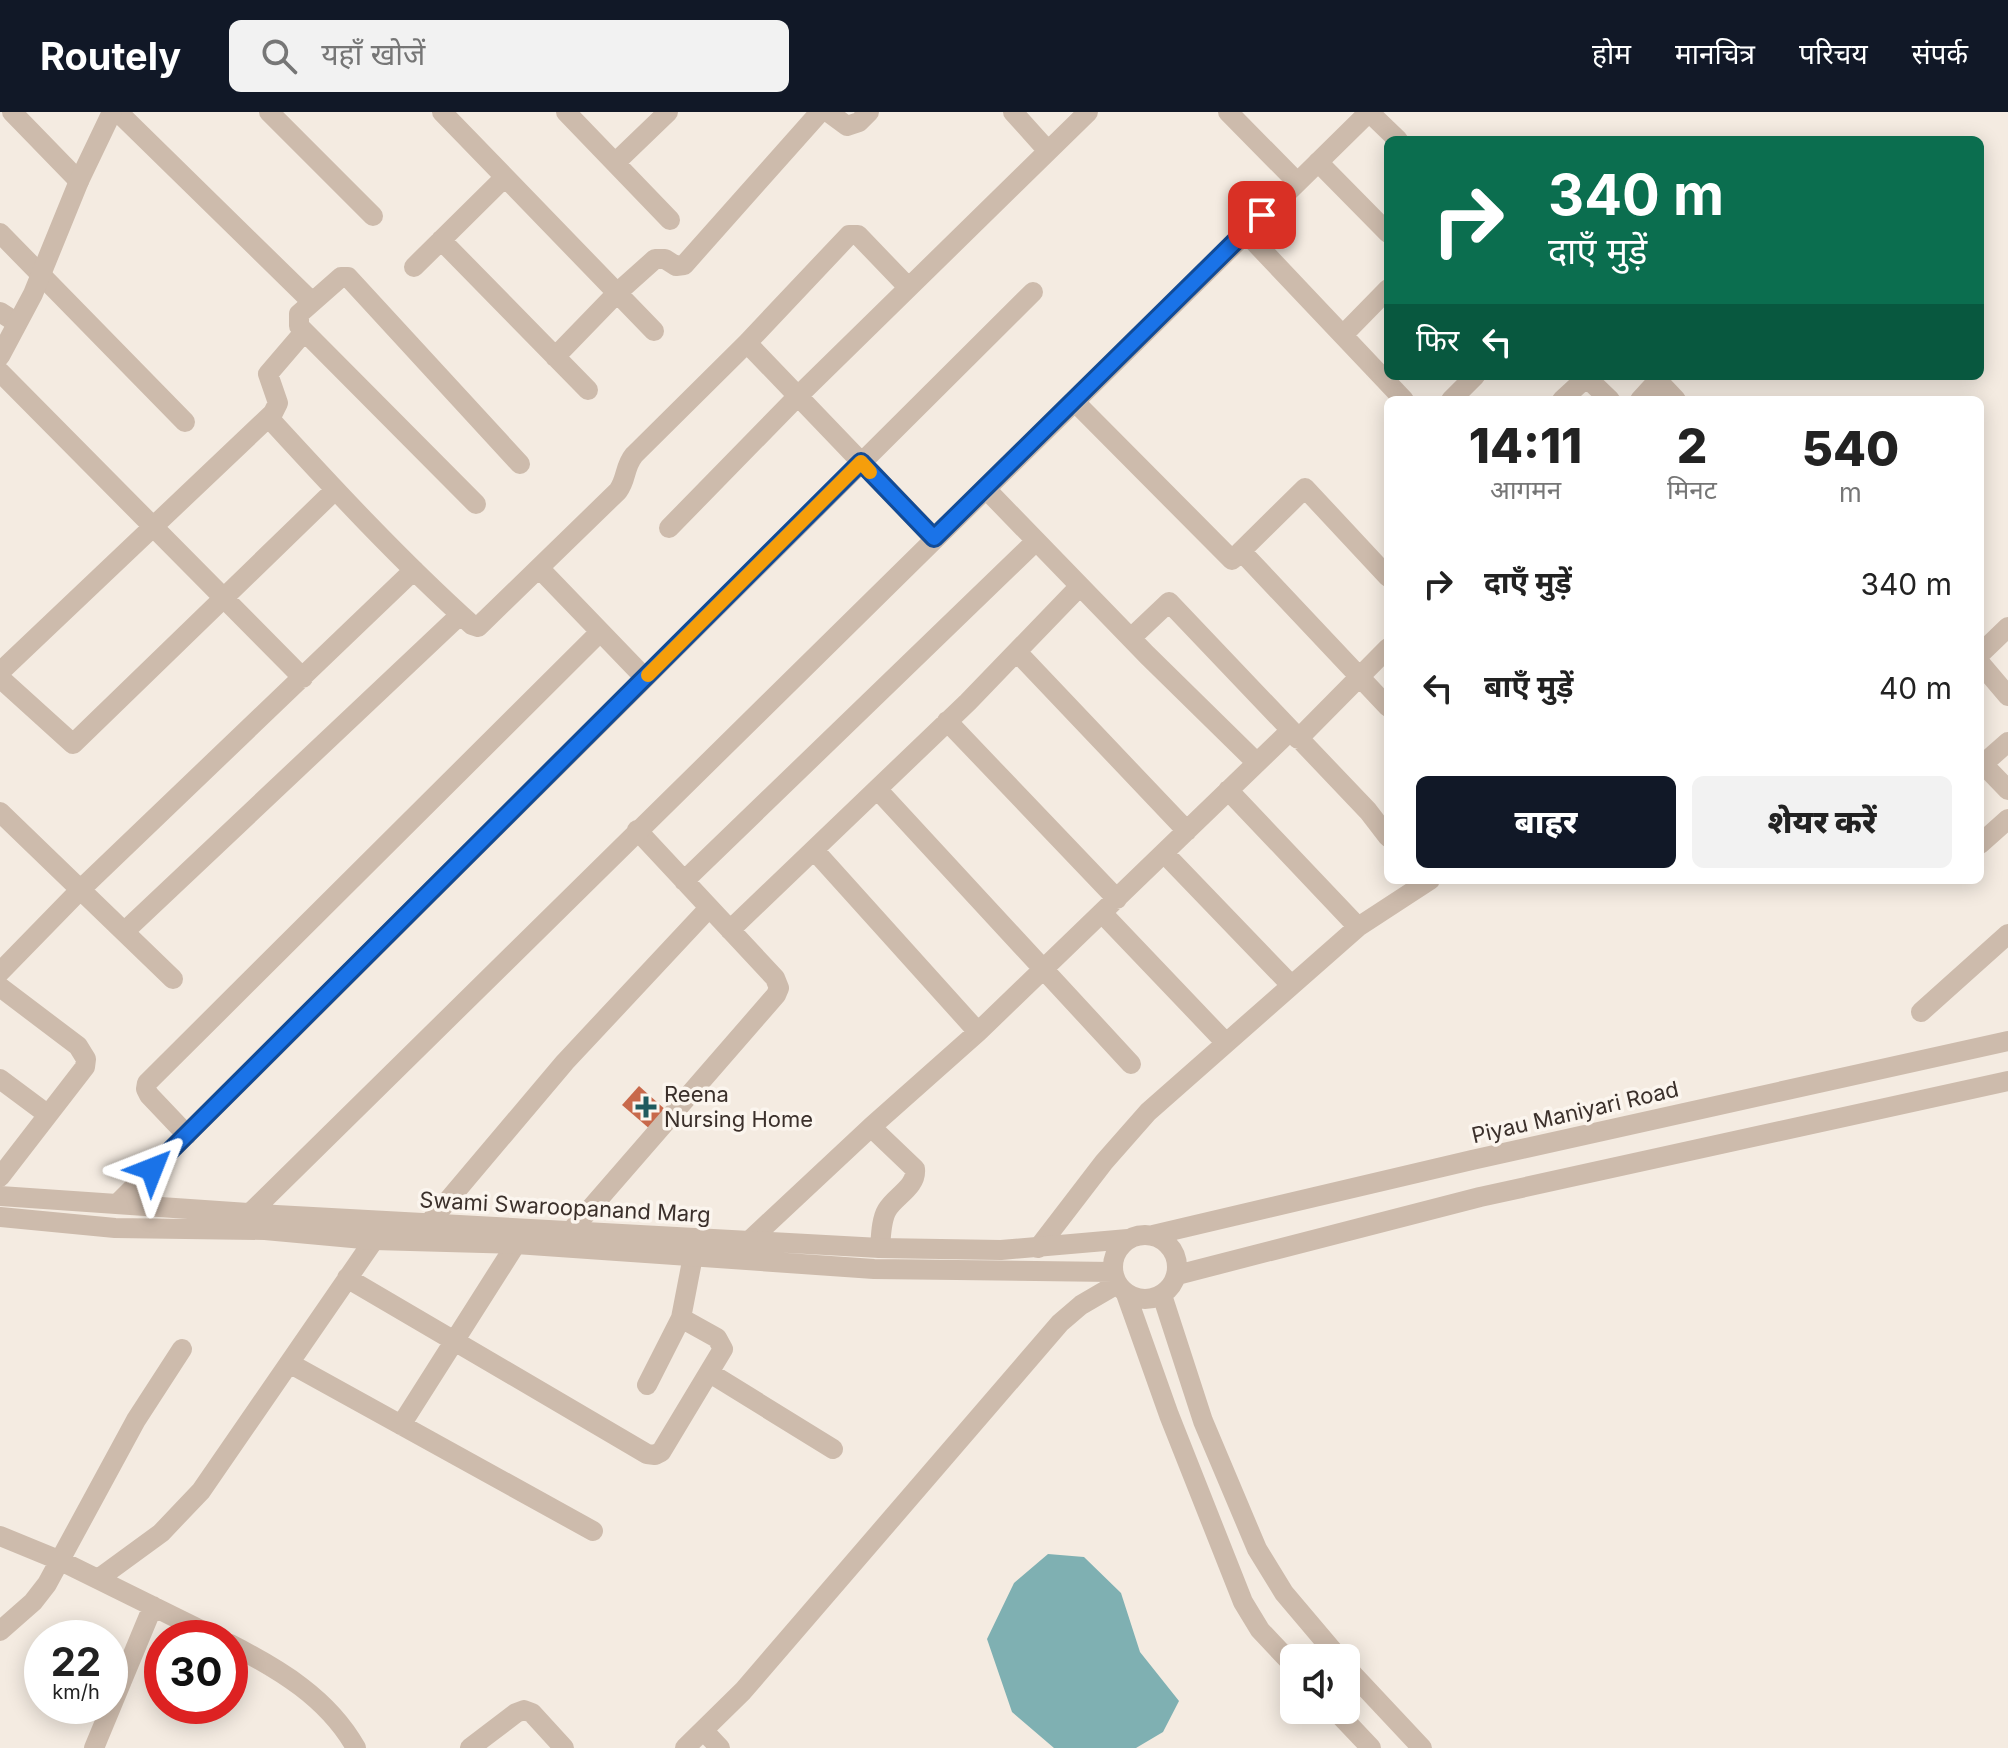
<!DOCTYPE html>
<html lang="hi">
<meta charset="utf-8">
<style>
:root{--surface:#fff;--page:#f2f2f2;--text:#222;--muted:#767676;--accent:#111827}
body{margin:0;font-family:Inter,"Noto Sans Devanagari",sans-serif;background:var(--page);color:var(--text);height:100vh;display:flex;flex-direction:column;font-size:30px;white-space:nowrap}
*{box-sizing:border-box;margin:0}
p{font-size:26px;color:var(--muted)}
.icon{flex:none;width:44px;height:44px;fill:none;stroke:currentColor;stroke-width:2;stroke-linecap:round;stroke-linejoin:round}
.map{position:relative;flex:1;overflow:hidden}
.panel{position:absolute;left:1384px;top:284px;width:600px;height:488px;display:flex;flex-direction:column;background:var(--surface);border-radius:12px;box-shadow:0 4px 20px #0003}
.panel>*{flex:none}
.banner{position:absolute;left:1384px;top:24px;width:600px;height:244px;border-radius:12px;box-shadow:0 4px 20px #0003;background:#0b6e4f;color:#fff;overflow:hidden}
.tools{position:absolute;left:1280px;top:1532px;display:grid;gap:16px}
.tools a{display:grid;place-items:center;width:80px;height:80px;border-radius:12px;background:var(--surface);box-shadow:0 4px 20px #0003;font-size:40px}
.speed{position:absolute;left:24px;top:1508px;display:flex;gap:16px;font-size:40px;font-weight:700;text-align:center}
.speed>*{display:grid;place-content:center;width:104px;height:104px;border-radius:50%;background:var(--surface);box-shadow:0 4px 20px #0003;line-height:1}
.speed small{font-size:20px;font-weight:400}
.speed .limit{border:12px solid #d22;background:#fff;color:#111}
.pin{position:absolute;display:grid;place-items:center;width:68px;height:68px;color:#fff;margin:-34px;border-radius:16px;box-shadow:0 4px 12px #0006}
.me{position:absolute;width:88px;margin:-44px;rotate:45deg;stroke-linejoin:round;filter:drop-shadow(0 0 6px #0008)}
.turn{display:flex;align-items:center;gap:28px;height:168px;padding:0 32px;font-size:36px}
.turn .icon{width:104px;height:104px;stroke-width:2.5}
.turn b{display:block;font-size:56px;line-height:68px}
.then{display:flex;align-items:center;height:76px;padding:0 32px;background:#0003;gap:16px;font-size:30px}
.eta{display:flex;justify-content:space-evenly;align-items:center;height:136px;text-align:center}
.eta b{font-size:48px;font-weight:800;line-height:56px}
.primary-button{display:flex;gap:16px;margin-top:auto;padding:16px 32px}
.primary-button a{flex:1;height:92px;border-radius:12px;background:var(--accent);color:#fff;font-size:32px;font-weight:800;line-height:92px;text-align:center}
.primary-button a+a{background:var(--page);color:var(--text)}
ul{padding:0;list-style:none}
li{display:flex;align-items:center;gap:24px;height:104px;padding:0 32px}
li div{flex:1}
li b{display:block;font-size:30px}
li em{font-style:normal}
header{display:flex;align-items:center;gap:48px;box-sizing:border-box;height:112px;padding:0 40px;background:var(--accent);color:#fff}
header strong{font-size:38px}
nav{display:flex;gap:44px;margin-inline-start:auto;font-size:28px}
.search{width:560px;height:72px;background:var(--page);display:flex;align-items:center;gap:20px;box-sizing:border-box;padding:0 28px;border-radius:12px;color:var(--muted);font-size:30px}
.map>svg:first-child{display:block}
.water{fill:#7fb0b2}
.building{fill:#c8694b}
.lines{fill:none;stroke-linecap:round;stroke-linejoin:round}
.minor{stroke:#cdbbac;stroke-width:20}
.tertiary{stroke:#cdbbac;stroke-width:20}
.route-casing{stroke:#114b97;stroke-width:20}
.route{stroke:#1a73e8;stroke-width:14}
.slow{stroke:#f59e0b;stroke-width:14}
.poi-dot{fill:#1f5a5e;stroke:#fbf5ee;stroke-width:3}
.labels{text-anchor:middle;dominant-baseline:central;stroke-width:7;stroke-linejoin:round;paint-order:stroke}
.poi-label{font-size:22px;fill:#3b302b;stroke:#fbf5ee;text-anchor:start}
.street-label{font-size:22px;fill:#3b302b;stroke:#fbf5ee}
</style>
<header>
<strong>Routely</strong>
<div class="search"><svg class="icon" aria-label="search" viewBox="0 0 24 24"><circle cx="10" cy="10" r="6"/><path d="M15 15l6 6"/></svg>यहाँ खोजें</div>
<nav><a>होम</a><a>मानचित्र</a><a>परिचय</a><a>संपर्क</a></nav>
</header>
<div class="map">
<svg width="2008" height="1636" viewBox="0 0 2008 1636">
<rect width="100%" height="100%" fill="#f4ebe1"/>
<path class="water" d="M1048,1442L1084,1445L1121,1481L1140,1540L1179,1589L1163,1620L1136,1636H1054L1012,1600L987,1527L1014,1471Z"/>
<path class="building" d="M639,974L668,1000L651,1018L622,993Z"/>
<g class="lines">
<path class="minor" d="M12,0L79,69
M118,0L312,190
M269,0L373,104
M442,0L654,219
M566,0L670,108
M828,0L847,14L859,10L869,0
M1013,0L1048,39
M1228,0L1297,70
M1369,0L1398,28
M1318,50L1388,121
M615,51L668,0
M1245,120L1404,288
M0,121L185,310
M441,128L588,278
M414,155L505,65
M0,200L17,211
M1343,223L1388,177
M747,231L934,426
M555,245L617,181L655,147H665L676,154L684,153L820,0
M0,260L303,566
M1585,264L1610,288
M1658,269L1676,288
M1451,288L1475,264
M1562,288L1587,265
M1640,288L1662,264
M1074,289L1232,448L1305,376L1388,465
M269,306C334,377 400,448 472,513L478,515L618,379C627,367 624,355 634,343L747,231L849,123H858L908,175
M985,376L1147,543L1257,651
M476,392L299,214V202L341,165H348L520,352
M669,416L797,285L1088,0
M1241,439L1388,595
M540,457L645,566
M1131,526L1169,490L1368,699L1388,725
M1017,540L1187,719
M1980,542L2008,515
M1980,551L2008,584
M0,560L273,301L278,291L268,262L304,220
M0,566L73,632L335,378
M947,609L1117,787
M1298,627L1388,536
M1980,649L2008,678
M1983,652L2008,630
M877,677L1131,952
M1228,678L1358,815
M0,700L173,867
M1980,732L2008,707
M814,738L978,920
M1164,741L1291,873
M684,769L1036,429
M1102,801L1226,931
M730,818L968,590L1080,474
M125,819L460,503
M0,860L81,777L414,458
M0,875L78,934L86,947L85,955L0,1065
M1921,900L2008,822
M0,967L47,1002
M871,1015L915,1057C917,1075 895,1084 887,1098C881,1108 881,1125 880,1136
M187,1023L149,983L146,977L147,971L600,520
M118,1091L1033,180
M429,1111L565,950L709,796
M570,1120L776,883L779,876L775,866L637,718
M748,1130L871,1015L978,920L1290,619
M1038,1136L1104,1050L1148,1000L1358,815L1430,768
M347,1166L647,1342L655,1343L661,1340L723,1237L717,1226L681,1206
M289,1251L593,1419
M710,1261L833,1337
M647,1273L681,1206L693,1144
M401,1313L516,1132
M0,1424L61,1449L217,1526
M98,1467L161,1421L201,1379L374,1128
M0,1519L33,1490L47,1472L136,1308L182,1237
M230,1532C279,1557 328,1586 356,1636
M704,1619L720,1636
M94,1636L153,1494
M470,1636L516,1601L524,1598L532,1601L564,1636"/>
<path class="tertiary" d="M0,244L33,182L79,69L112,0
M0,1084L276,1103L880,1136L1001,1138L1128,1127
M0,1105L115,1116L265,1118L374,1128L516,1132L874,1157L1113,1160
M234,1117L1369,0
M1113 1155a32 32 0 1 1 64 0a32 32 0 1 1-64 0Z
M1153,1123L1472,1048L2008,929
M1177,1163L1480,1085L2008,969
M1126,1182L1169,1303L1243,1490L1260,1518L1294,1554
M1162,1183L1203,1309L1257,1437L1284,1481L1339,1546
M1346,1555L1422,1636
M1335,1598L1371,1636
M685,1636L743,1579L1060,1211L1081,1193L1117,1172"/>
</g>
<g class="lines">
<g class="route-casing">
<path id="route" d="M152,1057L861,350L934,426L1262,103"/>
</g>
<use href="#route" class="route"/>
<path class="slow" d="M648,563L861,350L870,360"/>
</g>
<path class="poi-dot" d="M642 983h8v8h8v8h-8v8h-8v-8h-8v-8h8z"/>
<g class="labels">
<g class="poi-label">
<text x="664" y="982">Reena<tspan x="664" dy="25">Nursing Home</tspan></text>
</g>
<g class="street-label">
<text transform="translate(1575 1000) rotate(-13)">Piyau Maniyari Road</text>
<text transform="translate(565 1095) rotate(3)">Swami Swaroopanand Marg</text>
</g>
</g>
</svg>
<div class="tools">
<a><svg class="icon" aria-label="sound" viewBox="0 0 24 24"><path d="M4 9h4l5-4v14l-5-4H4zM17 9q2 3 0 6"/></svg></a>
</div>
<div class="speed"><div>22<small>km/h</small></div><div class="limit">30</div></div>
<div class="pin" style="left:1262px;top:103px;background:#d93025"><svg class="icon" aria-label="arrive" viewBox="0 0 24 24"><path d="M6 21V4h12l-3 4 3 4H6"/></svg></div>
<svg class="me" style="left:152px;top:1057px" viewBox="-20 -20 40 40"><path d="M0-17L14 15 0 8-14 15z" fill="#1a73e8" stroke="#fff" stroke-width="4"/></svg>
<div class="banner">
<div class="turn"><svg class="icon" aria-label="right" viewBox="0 0 24 24"><path d="M7 20v-9h11M14 6l5 5-5 5"/></svg><div><b>340 m</b>दाएँ मुड़ें</div></div>
<div class="then">फिर<svg class="icon" aria-label="left" viewBox="0 0 24 24"><path d="M17 20v-9H6M10 6l-5 5 5 5"/></svg></div>
</div>
<section class="panel">
<div class="eta">
<div><b>14:11</b><p>आगमन</p></div>
<div><b>2</b><p>मिनट</p></div>
<div><b>540</b><p>m</p></div>
</div>
<ul>
<li><svg class="icon" aria-label="right" viewBox="0 0 24 24"><path d="M7 20v-9h11M14 6l5 5-5 5"/></svg><div><b>दाएँ मुड़ें</b></div><em>340 m</em></li>
<li><svg class="icon" aria-label="left" viewBox="0 0 24 24"><path d="M17 20v-9H6M10 6l-5 5 5 5"/></svg><div><b>बाएँ मुड़ें</b></div><em>40 m</em></li>
</ul>
<div class="primary-button"><a>बाहर</a><a>शेयर करें</a></div>
</section>
</div>
